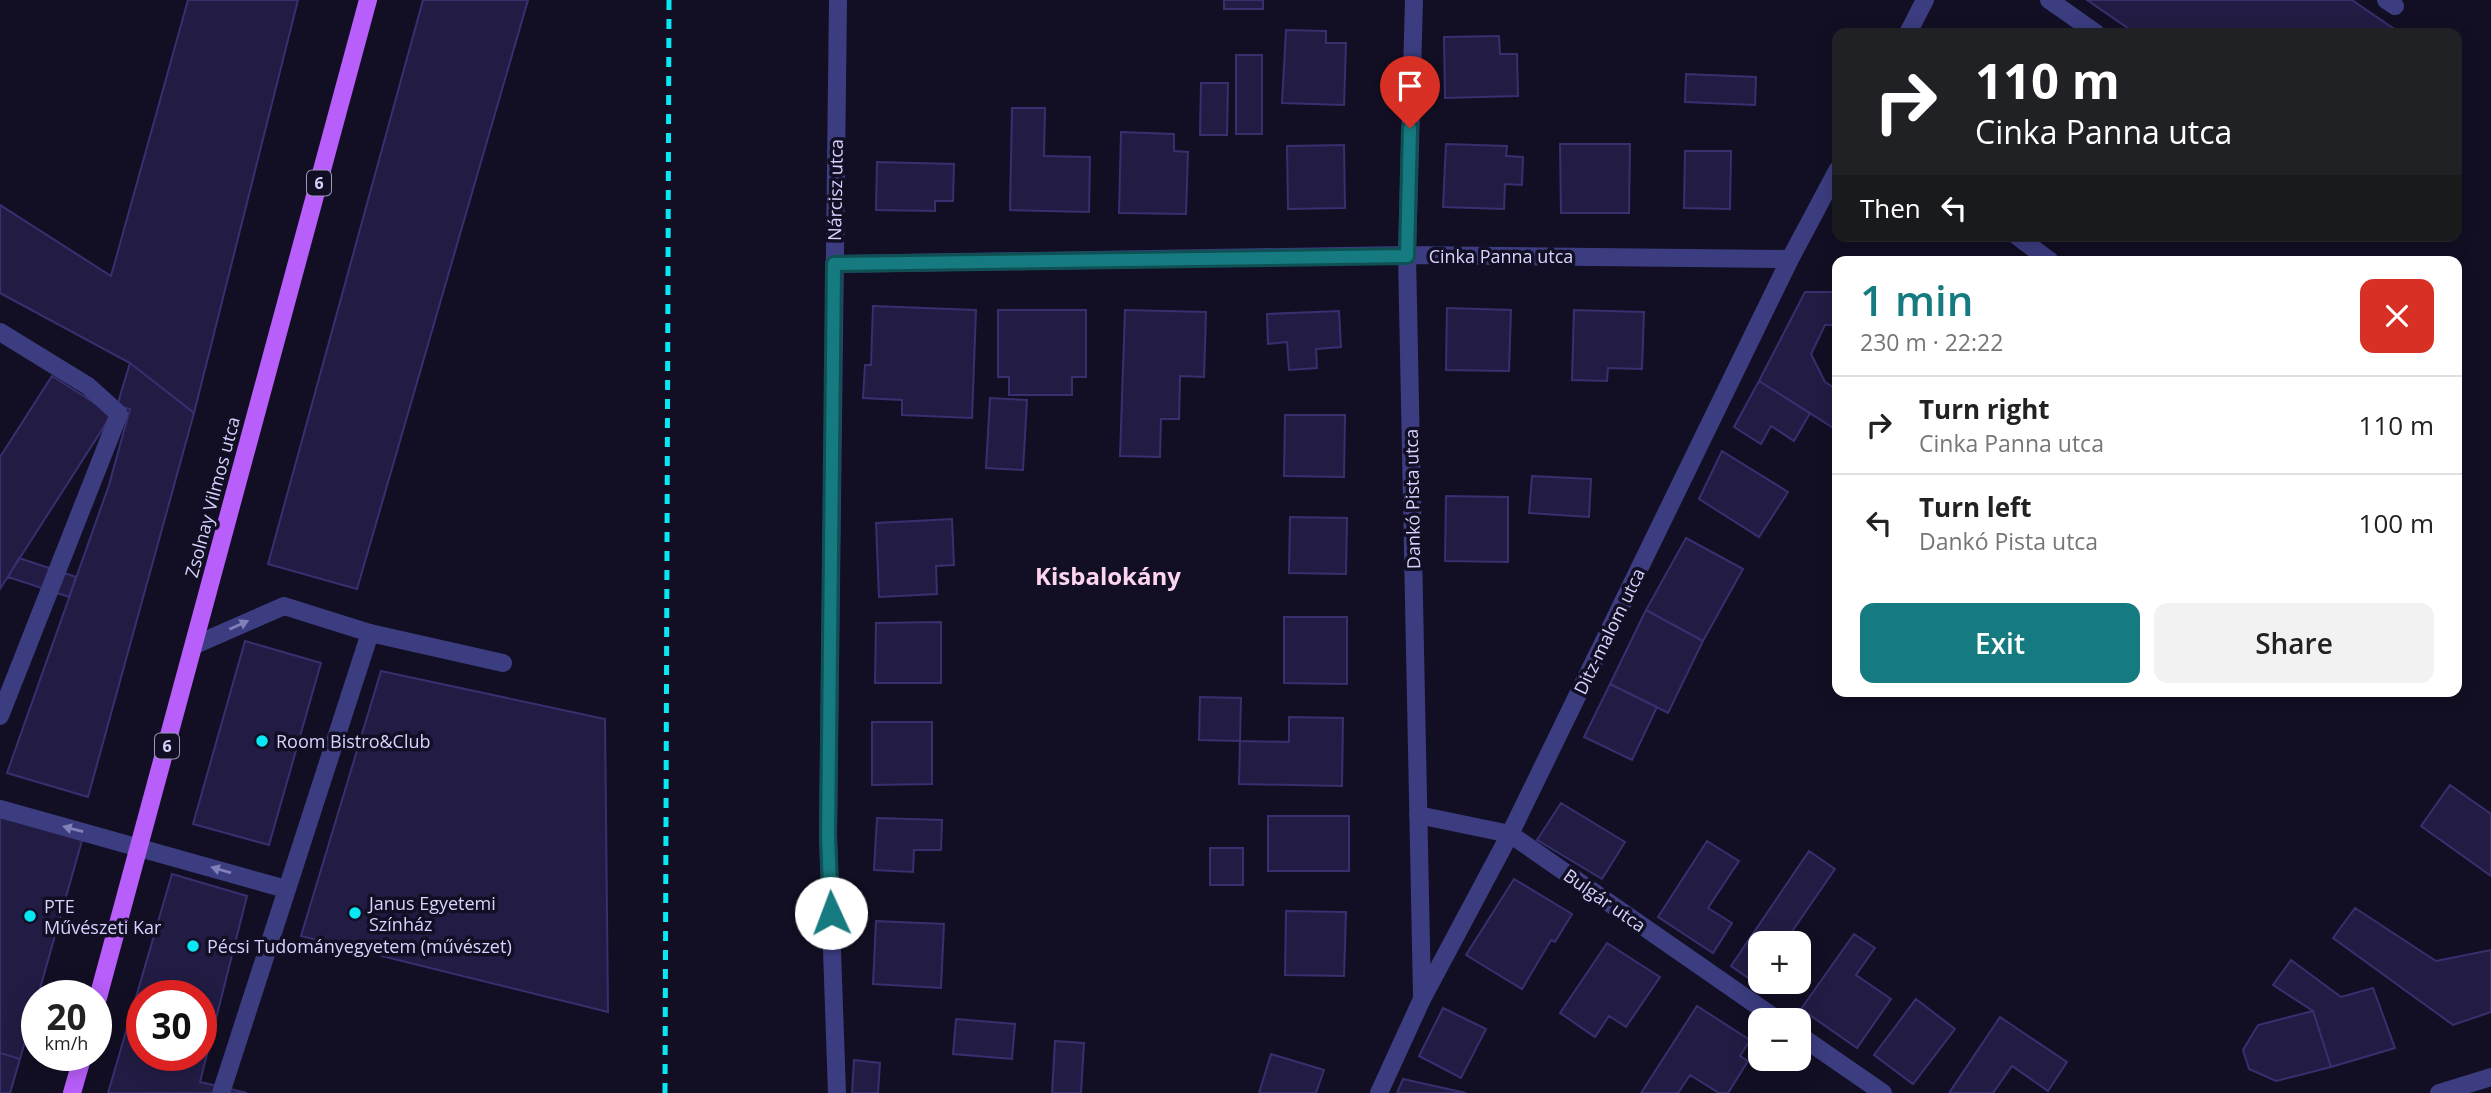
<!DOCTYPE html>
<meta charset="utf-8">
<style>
:root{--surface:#fff;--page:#f2f2f2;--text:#222;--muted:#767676;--line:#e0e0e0;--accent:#167b80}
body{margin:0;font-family:"Open Sans",sans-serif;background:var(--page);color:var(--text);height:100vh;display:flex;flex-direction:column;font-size:26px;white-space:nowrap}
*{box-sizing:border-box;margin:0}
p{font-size:23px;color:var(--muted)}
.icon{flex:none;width:38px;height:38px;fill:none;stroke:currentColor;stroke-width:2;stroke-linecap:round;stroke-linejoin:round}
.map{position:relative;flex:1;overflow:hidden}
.drawer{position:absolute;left:1832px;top:256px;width:630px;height:441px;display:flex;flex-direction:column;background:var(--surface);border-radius:14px;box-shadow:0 4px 18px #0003}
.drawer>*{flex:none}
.banner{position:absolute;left:1832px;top:28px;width:630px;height:214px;border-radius:14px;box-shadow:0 4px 18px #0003;background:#202124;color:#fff;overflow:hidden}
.fabs{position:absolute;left:1748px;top:931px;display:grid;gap:14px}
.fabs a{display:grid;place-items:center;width:63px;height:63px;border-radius:14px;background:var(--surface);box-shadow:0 4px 18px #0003;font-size:35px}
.speed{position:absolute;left:21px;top:980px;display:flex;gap:14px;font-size:35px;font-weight:700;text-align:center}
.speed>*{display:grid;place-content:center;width:91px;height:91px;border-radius:50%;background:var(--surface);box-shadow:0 4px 18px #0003;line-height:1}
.speed small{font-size:18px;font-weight:400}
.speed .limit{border:10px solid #d22;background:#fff;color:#111}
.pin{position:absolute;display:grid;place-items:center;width:60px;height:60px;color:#fff;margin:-72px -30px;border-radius:50% 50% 50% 0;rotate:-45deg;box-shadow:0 0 7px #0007}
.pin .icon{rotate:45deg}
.me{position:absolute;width:77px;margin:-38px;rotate:358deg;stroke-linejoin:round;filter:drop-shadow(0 0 5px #0008)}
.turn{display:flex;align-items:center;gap:24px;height:147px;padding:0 28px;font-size:32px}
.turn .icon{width:91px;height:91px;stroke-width:2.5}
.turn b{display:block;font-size:49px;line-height:60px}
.then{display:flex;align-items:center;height:66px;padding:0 28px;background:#0003;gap:14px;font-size:26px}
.round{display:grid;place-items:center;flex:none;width:74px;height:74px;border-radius:14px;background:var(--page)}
.summary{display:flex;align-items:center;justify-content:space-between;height:119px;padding:0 28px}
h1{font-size:42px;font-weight:600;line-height:52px;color:var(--accent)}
.cta{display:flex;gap:14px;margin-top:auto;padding:14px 28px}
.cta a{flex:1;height:80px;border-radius:14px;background:var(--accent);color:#fff;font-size:28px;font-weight:600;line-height:80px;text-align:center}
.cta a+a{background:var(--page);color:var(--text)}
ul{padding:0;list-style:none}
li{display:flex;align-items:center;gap:21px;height:98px;padding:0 28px;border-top:2px solid var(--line)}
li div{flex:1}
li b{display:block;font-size:26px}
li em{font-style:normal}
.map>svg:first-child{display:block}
.building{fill:#221c44;stroke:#382f6f;stroke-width:2;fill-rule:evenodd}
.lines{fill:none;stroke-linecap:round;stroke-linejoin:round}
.lane{stroke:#3c3d81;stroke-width:18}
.street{stroke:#3c3d81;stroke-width:18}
.primary{stroke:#b85efa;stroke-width:18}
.rail{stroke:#08e8f4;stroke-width:5;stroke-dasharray:10 9;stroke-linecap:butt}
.oneway{fill:#8180b9}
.route-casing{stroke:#0e5053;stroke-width:18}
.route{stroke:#167b80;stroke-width:12}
.poi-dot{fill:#08e8f4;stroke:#120f24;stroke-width:2.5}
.labels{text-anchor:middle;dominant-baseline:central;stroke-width:7;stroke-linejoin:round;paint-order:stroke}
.shield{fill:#120f24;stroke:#9b98bd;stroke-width:2}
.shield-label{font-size:16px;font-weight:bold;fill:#d6d3fe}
.street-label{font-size:18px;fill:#d6d3fe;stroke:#120f24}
.poi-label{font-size:18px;fill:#d6d3fe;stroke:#120f24;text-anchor:start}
.district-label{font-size:24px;font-weight:bold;fill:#fed5f1;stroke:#120f24}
</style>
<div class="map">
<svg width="2491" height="1093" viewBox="0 0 2491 1093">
<rect width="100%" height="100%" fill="#120f24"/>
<path class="building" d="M188,0H298L194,413L130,363L0,293V205L111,276Z
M423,0H528L357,589L268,564Z
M1224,0H1263V9H1224Z
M2087,0H2352L2400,33H2135Z
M1286,30L1326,31V43H1346L1344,105L1282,103Z
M1499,36L1500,54H1517L1518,96L1445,98L1444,37Z
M1236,55H1262V134H1236Z
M1686,74L1756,77L1755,105L1685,102Z
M1201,83H1228L1227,135H1200Z
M1012,108H1045L1044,156L1090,157L1089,212L1010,210Z
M1121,132L1174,134V151L1188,152L1186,214L1119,213Z
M1446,144L1507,146L1506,156L1523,157L1522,185L1505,184L1504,209L1443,207Z
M1560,144H1630L1629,213H1561Z
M1344,145L1345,208L1288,209L1287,146Z
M1685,151H1731L1730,209L1684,208Z
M877,162L954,164L953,201H935V211L876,210Z
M1805,292H1838V325H1825L1811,354L1825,382L1838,390V431L1759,381Z
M873,306L976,310L972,418L902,415V400L863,398L865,365H871Z
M1447,308L1511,310L1509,371L1446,370Z
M998,310H1086V377H1072V395H1009V377H998Z
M1125,310L1206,312L1204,377L1180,376L1179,419H1161L1160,457L1120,456Z
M1574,310L1644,312L1642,369L1608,368L1607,381L1572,380Z
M1339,311L1341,347L1316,349L1317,368L1289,370L1287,342L1268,344L1267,314Z
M130,363L194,413L88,797L7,773L109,485L130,409L117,406Z
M52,376L112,414L0,589V457Z
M1759,381L1810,413L1794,441L1771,426L1761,444L1734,427Z
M990,398L1027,400L1023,470L986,468Z
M1285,415H1345L1344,477L1284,476Z
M1722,451L1788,492L1759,537L1699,499Z
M1532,476L1591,479L1589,517L1529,513Z
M1446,496L1508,497V562L1445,561Z
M1290,517L1347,518L1346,574L1289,573Z
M952,519L954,565L936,566L937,594L879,597L876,523Z
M1686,538L1743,569L1703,641L1646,610Z
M19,558L76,577L69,597L8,577Z
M1646,610L1703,641L1668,713L1610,684Z
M1284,617H1347V684L1284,683Z
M941,622V683H875L876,623Z
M245,641L321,663L269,845L193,824Z
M381,671L605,719L608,1012L301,936Z
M1610,684L1657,707L1632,760L1584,737Z
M1200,697L1241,698L1240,741L1199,740Z
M1289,717L1343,718L1342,786L1239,784L1240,741L1289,742Z
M872,722H932V784L872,785Z
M2450,785L2491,814V876L2421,826Z
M1561,803L1625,842L1602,879L1537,840Z
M0,814L83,837L20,1059L0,1053Z
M1268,816H1349V871H1268Z
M877,818L942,820L941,850H914L913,872L874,870Z
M1707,841L1739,861L1708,908L1732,923L1713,953L1658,917Z
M1210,848H1243V885H1210Z
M1809,851L1835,869L1784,943H1760V982H1778L1770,993L1731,966Z
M172,874L247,896L200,1082L247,1093H108ZM142,996H201V1055H142Z
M1514,879L1572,914L1555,942L1551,940L1522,989L1466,955Z
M2355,908L2436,961L2491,950V1012L2453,1025L2333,938Z
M1286,911L1346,912L1344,976L1285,975Z
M876,921L944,924L941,988L873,984Z
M1854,934L1875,948L1856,975L1891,999L1857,1048L1801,1009Z
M1607,943L1660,977L1626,1027L1609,1016L1595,1037L1560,1013Z
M2291,960L2341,997L2373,988L2395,1048L2331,1067L2313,1011L2273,985Z
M1916,999L1955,1029L1913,1084L1874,1055Z
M1697,1006L1750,1040L1740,1056L1748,1061L1728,1093H1719L1690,1075L1678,1093H1641Z
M1443,1008L1486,1029L1461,1078L1419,1056Z
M2313,1011L2331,1067L2276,1081L2249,1069L2243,1050L2258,1025Z
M2000,1017L2067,1062L2048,1091L2012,1066L1993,1093H1949Z
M956,1019L1015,1024L1012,1059L953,1054Z
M1055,1041L1084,1043L1081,1093H1052Z
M0,1053L20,1059L10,1093H0Z
M1271,1054L1324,1070L1316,1093H1259Z
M854,1060L880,1063L878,1093H852Z
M1403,1079L1466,1093H1397Z"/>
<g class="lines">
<path class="lane" d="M2049,0L2096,33
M2386,0L2395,6
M195,645L284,606L370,633L503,663
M0,809L286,889"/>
<path class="street" d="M1414,0L1407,255L1422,995
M1908,33L1925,0
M2017,236L2050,261
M834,264L1407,255L1790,259
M0,332L88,386L119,414L0,716
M1418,815L1510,834L1778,1020
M1799,1035L1883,1093
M221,1093L370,633
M837,1093L828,836L838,0
M1379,1093L1422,999L1510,834L1790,259L1838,169
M2439,1093L2491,1077"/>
<path class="primary" d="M96,1005L368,0
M72,1093L83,1055"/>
<path class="rail" d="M665,1093L669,0"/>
</g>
<defs><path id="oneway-solid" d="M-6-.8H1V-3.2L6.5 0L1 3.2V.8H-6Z" transform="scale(1.75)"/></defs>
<g class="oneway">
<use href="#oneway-solid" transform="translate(239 625) rotate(-24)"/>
<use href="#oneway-solid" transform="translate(73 829) rotate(-165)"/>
<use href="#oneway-solid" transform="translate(221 870) rotate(-164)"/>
</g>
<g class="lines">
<g class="route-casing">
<path id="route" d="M831,913L828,836L834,264L1407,256L1410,128"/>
</g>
<use href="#route" class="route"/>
</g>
<g class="poi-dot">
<circle cx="262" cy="741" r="7"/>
<circle cx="355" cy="913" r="7"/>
<circle cx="30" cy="916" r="7"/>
<circle cx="193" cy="946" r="7"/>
</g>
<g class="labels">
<g class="shield">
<rect x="307" y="170.5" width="24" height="25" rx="5"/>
<rect x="155" y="733.5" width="24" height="25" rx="5"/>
</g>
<g class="shield-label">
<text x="319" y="183">6</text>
<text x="167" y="746">6</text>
</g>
<g class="street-label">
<text transform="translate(835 190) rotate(-89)">Nárcisz utca</text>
<text x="1501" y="256">Cinka Panna utca</text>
<text transform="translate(212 497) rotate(-75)">Zsolnay Vilmos utca</text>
<text transform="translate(1412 499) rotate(-91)">Dankó Pista utca</text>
<text transform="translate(1609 631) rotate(-64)">Ditz-malom utca</text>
<text transform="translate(1605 900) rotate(35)">Bulgár utca</text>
</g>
<g class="poi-label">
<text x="276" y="741">Room Bistro&amp;Club</text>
<text x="369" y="903">Janus Egyetemi<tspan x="369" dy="21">Színház</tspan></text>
<text x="44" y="906">PTE<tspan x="44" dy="21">Művészeti Kar</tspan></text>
<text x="207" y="946">Pécsi Tudományegyetem (művészet)</text>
</g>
<g class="district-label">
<text x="1108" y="575">Kisbalokány</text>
</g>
</g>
</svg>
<div class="fabs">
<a>+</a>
<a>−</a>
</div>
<div class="speed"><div>20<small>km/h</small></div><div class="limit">30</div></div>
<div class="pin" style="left:1410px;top:128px;background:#d93025"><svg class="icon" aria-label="arrive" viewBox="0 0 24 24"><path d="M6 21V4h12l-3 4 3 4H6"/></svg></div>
<svg class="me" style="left:831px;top:913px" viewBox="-20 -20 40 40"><circle r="19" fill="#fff"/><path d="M0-13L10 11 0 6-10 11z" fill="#167b80"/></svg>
<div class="banner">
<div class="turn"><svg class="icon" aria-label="right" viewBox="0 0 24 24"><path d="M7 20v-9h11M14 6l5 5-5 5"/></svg><div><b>110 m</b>Cinka Panna utca</div></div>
<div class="then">Then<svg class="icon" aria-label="left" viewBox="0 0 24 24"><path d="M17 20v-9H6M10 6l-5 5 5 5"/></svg></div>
</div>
<section class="drawer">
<div class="summary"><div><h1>1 min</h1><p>230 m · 22:22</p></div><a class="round" style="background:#d93025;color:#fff"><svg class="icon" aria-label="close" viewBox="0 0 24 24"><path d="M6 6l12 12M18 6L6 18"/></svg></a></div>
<ul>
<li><svg class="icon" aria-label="right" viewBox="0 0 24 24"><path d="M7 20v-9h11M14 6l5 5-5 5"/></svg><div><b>Turn right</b><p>Cinka Panna utca</p></div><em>110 m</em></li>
<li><svg class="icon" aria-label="left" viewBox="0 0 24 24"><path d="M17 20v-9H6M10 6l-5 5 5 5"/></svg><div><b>Turn left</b><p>Dankó Pista utca</p></div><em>100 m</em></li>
</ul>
<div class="cta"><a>Exit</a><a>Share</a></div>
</section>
</div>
